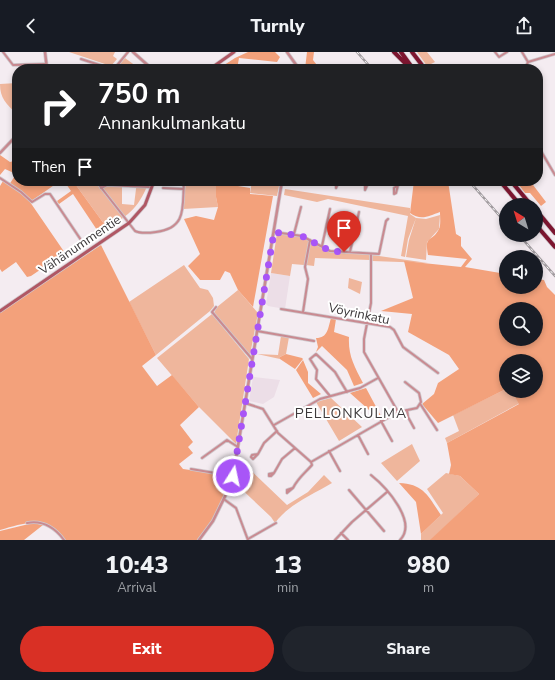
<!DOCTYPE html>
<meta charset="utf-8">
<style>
:root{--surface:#171b24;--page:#20242c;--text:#f1f3f6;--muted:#9ea1a6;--accent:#d93025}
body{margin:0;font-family:"Nunito Sans",sans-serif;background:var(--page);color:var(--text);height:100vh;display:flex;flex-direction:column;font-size:15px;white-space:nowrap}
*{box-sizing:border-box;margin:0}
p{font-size:13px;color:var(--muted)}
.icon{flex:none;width:22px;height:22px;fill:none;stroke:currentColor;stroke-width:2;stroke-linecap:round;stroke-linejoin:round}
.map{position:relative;height:488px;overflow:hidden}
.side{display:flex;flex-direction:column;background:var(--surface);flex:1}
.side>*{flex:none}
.hud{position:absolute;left:12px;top:12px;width:531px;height:122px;border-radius:16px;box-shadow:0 2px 6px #0003;background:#202124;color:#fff;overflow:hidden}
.needle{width:26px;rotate:322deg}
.fabs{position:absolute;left:499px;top:146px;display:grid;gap:8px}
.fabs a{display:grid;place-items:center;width:44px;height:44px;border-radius:50%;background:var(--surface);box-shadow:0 2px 6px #0003;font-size:20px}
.pin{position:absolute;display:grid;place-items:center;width:34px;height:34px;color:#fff;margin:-41px -17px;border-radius:50% 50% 50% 0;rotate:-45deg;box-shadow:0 0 4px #0007}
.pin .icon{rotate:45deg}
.me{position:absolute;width:44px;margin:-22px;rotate:10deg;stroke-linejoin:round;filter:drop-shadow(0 0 3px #0008)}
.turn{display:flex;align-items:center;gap:14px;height:84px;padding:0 20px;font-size:18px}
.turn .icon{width:52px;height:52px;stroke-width:2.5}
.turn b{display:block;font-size:28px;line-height:34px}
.then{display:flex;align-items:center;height:38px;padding:0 20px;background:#0003;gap:8px;font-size:15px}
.eta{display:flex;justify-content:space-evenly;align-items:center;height:68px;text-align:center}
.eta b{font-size:24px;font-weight:800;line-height:28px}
.button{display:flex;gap:8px;margin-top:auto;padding:8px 20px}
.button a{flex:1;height:46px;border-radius:24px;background:var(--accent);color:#fff;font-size:16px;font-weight:800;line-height:46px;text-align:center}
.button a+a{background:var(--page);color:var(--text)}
header{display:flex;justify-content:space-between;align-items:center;height:52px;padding:0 20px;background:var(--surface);font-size:18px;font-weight:800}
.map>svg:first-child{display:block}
.built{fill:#ecdee7}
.green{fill:#efb69c}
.forest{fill:#f3a17b;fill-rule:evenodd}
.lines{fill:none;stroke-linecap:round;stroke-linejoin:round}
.minor-casing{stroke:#cfc8cd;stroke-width:3.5}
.tertiary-casing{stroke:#cfc8cd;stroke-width:4}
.secondary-casing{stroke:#cfc8cd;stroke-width:4.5}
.motorway-casing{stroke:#cfc8cd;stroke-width:5.5}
.minor{stroke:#c98a91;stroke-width:2}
.tertiary{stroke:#c98a91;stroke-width:2.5}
.secondary{stroke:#b05764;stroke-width:3}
.motorway{stroke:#7d1630;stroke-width:4}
.rail-casing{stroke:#a09a9e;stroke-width:2.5}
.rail{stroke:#fff;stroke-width:1;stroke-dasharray:3;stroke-linecap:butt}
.route{stroke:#a855f7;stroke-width:7;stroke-dasharray:0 12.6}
.labels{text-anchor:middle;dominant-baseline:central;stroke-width:4;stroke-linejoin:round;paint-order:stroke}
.street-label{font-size:13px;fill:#3c393b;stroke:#fff}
.neighbourhood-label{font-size:14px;letter-spacing:1px;fill:#3c393b;stroke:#fff}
</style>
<header><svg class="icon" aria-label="back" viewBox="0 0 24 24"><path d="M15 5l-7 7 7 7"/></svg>Turnly<svg class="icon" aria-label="share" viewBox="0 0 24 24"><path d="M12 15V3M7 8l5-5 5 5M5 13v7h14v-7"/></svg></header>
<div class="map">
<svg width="555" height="488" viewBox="0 0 555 488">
<rect width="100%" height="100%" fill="#f4ecf1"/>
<path class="built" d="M271,221L290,224L285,257L268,254L266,252Z
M253,325L280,328L274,345L263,352L249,349Z"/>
<path class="green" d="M69,0H115L113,4L117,7L111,14Z
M417,0H427L435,10L427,14Z
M125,6L140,17H116Z
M17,31V62C6,52 0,46 0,32Z
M73,129H99L103,134L122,135V152L134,153L137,129H149C140,154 130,163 107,176Z
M186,129H216V145L218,155L183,157Z
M252,129H280L277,144L250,141Z
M285,137L410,156V162L416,166L408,187L405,205L401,204L408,164L328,147L317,150L284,143Z
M440,163L439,177L427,190L426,208L406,205L409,188L416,166L426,167Z
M277,181L302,184L309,188L304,213L292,212L290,224L271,221Z
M310,190L330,200L370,202V208L315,206L314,214L306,213Z
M372,203L428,211L372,209Z
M184,213L200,236L208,238L213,246L214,254L210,259L156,303L129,250Z
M349,226L362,230L360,242L348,236Z
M238,238L258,261L250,303L214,261L217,255Z
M212,262L249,307L236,392L199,355L157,306Z
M281,284L289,285L286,302L280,305V307L257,302L278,303Z
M506,337V339H512L520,351L447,391L445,386L459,379L453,363Z
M331,346L362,375L339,389L316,350Z
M412,392L420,409L397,429L381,411Z
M240,408L287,453L308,440L324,423L332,431C312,443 289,452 275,471L271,465L236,432Z
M446,421L460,424L479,442L431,488H421V482L443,461L427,437Z"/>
<path class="forest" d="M248,0H275L280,5L277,10L239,6L237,17H218L235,6Z
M307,0H314L313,8L320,17H305Z
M0,103L10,110L17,108V129H60L30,150L65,201L31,224L27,225L16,210L2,220L0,217V134L3,129L9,133L16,122L5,117L0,123Z
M64,129H73L107,176L101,184L73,142L59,152L57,149L71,139Z
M216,129H236L238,134L250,136V142L273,144L253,255L238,238L230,221L225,219L220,228H200L188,214L200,202L184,167L196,164L214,168L218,155L216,145Z
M414,129H448L456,182L461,185V194L472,207L465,215L506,222V235H536V227L544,228L547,235L555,243V488H430L479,442L460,424L449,422L451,413L447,391L519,352L512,339H536V309H506V337L438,371L422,352L434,342L438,331L459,317L449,303L408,280L412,262L381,259L413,246L404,209L461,215L467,207L428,203C424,182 432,191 439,177C441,173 440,165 440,160C429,164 421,169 410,161ZM506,257H536V287H506Z
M516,129H530L546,150L541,154L530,141H525Z
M101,193L156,303L142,314L157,334L172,323L199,355L180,373L193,390L188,395L193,401L179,412L183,417L233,424C225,448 215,467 199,488H65C45,464 27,470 0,478V260Z
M331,266L336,267L334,280L349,285C348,303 354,314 363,331L354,334L347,318L322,294L316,300L318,295L316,286C328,286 328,276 331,266Z
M286,302L302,306L303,307L295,317L280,307V305Z
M303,308L308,320V331L321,342L313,346L296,318Z
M366,336L381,364L378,366L350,341Z
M399,431C424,432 428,444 441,463L421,482L416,450Z
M33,471L43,473L24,488H0V479Z"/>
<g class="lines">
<g class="minor-casing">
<path id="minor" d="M3,0L13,13L46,12
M495,0L499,5L507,0
M522,0L528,10
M81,7L112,17
M528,10L555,2
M46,15L52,17
M114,17L128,0
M525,17L528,10
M538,94L555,123
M0,126L21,140L32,150L45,142H50L81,188
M96,129L135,179C141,182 149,181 156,180C188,176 182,154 184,129
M306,129L307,132L310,129
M336,129V136L339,129
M369,129L365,138V131Z
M398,133L394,136V142L396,141L399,129
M101,136L107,133L149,135
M163,136L183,137
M274,180L302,184L330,199L379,202L386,169L388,167
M294,182L301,155
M322,194L330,157
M350,200L359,160
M371,202V251L364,287V300L398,360
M216,255L212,260L252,307
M281,257L390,275L394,278L403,295L438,321
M303,260L308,227L305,215L310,188
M257,279L314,289
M330,344L316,327L317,318L310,307L316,302L335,320L347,340
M245,351L263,357L278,381L311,410L398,360L417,356L421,350L419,341L405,330
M421,353L437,378
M407,358L408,365L414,376
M381,369L392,389
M274,373L320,347L360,336L378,326
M358,383L368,402
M329,399L340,419
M258,402L253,407L251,405L252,403L258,402L264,391L277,379
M202,406L227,388L238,395
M191,417L233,424
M274,421L271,424H269V422L274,421L282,407L295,396
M371,423C386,435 418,470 400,488
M293,436L287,441V438L293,436C298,426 305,421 312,413L311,410
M349,438L384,479
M225,448L236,456L248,488
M27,471C43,468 55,476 64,488
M341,481L348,488
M248,487L276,471
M335,488L352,470L387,440"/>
</g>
<g class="tertiary-casing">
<path id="tertiary" d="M45,0L47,17
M133,0L152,17
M287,0L299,17
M0,101L17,83
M199,488L213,469L232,430L282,129"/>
</g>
<g class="secondary-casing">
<path id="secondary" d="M205,17L210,15
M210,17L234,0
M0,259L129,171L145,153L154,129"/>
</g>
<g class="motorway-casing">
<path id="motorway" d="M394,0L411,17
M401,0L411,14
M412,0L425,17
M500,129L520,153
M511,129L531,153
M536,158L555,181
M536,173L555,195"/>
</g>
<use href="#minor" class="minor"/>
<use href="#tertiary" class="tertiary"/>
<use href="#secondary" class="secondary"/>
<use href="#motorway" class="motorway"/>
<g class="rail-casing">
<path id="rail" d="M357,0L372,17
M469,129L506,171
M519,183L555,224"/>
</g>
<use href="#rail" class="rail"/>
</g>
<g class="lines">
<path class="route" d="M233,424L274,180L302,184L330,199L344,200"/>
</g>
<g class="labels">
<g class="street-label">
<text transform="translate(80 193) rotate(-34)">Vähänummentie</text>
<text transform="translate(359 262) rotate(12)">Vöyrinkatu</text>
</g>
<g class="neighbourhood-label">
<text x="351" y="361">PELLONKULMA</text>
</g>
</g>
</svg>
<div class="fabs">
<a><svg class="needle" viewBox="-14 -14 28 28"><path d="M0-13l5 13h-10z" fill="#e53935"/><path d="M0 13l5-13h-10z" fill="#9ea1a6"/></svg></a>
<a><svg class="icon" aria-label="sound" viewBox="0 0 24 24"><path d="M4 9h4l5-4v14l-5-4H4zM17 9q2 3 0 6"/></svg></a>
<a><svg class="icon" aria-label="search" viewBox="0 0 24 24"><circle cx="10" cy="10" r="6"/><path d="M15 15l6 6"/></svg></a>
<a><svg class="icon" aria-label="layers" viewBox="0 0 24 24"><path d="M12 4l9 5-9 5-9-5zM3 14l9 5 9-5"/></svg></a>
</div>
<div class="pin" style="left:344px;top:200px;background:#d93025"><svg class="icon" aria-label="arrive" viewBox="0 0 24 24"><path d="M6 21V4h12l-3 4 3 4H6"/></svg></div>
<svg class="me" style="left:233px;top:424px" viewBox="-20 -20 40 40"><circle r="17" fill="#a855f7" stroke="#fff" stroke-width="3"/><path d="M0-11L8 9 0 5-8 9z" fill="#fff"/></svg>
<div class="hud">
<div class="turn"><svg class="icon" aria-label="right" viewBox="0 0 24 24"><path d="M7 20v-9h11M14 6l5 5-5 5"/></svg><div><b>750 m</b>Annankulmankatu</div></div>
<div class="then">Then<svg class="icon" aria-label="arrive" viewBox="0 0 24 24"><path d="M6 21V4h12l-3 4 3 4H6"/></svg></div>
</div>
</div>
<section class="side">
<div class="eta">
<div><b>10:43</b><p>Arrival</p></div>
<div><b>13</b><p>min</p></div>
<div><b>980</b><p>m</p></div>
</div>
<div class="button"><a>Exit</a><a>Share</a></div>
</section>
